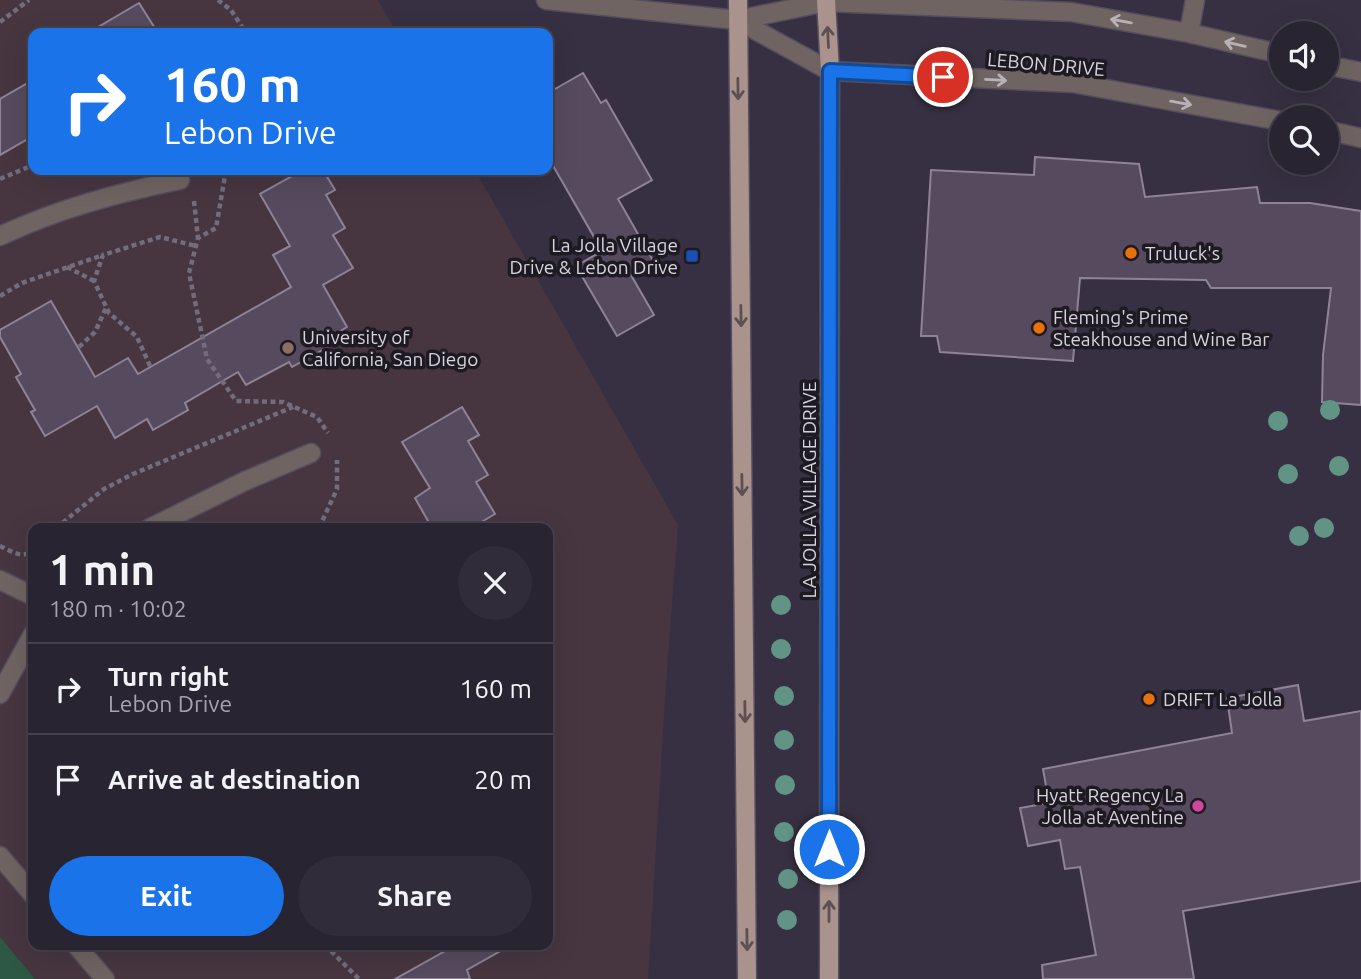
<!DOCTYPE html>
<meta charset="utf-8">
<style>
:root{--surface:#292432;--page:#312c3a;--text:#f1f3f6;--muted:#a5a4ac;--line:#45414d;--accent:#1a73e8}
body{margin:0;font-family:Ubuntu,sans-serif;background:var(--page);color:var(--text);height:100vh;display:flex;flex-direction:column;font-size:26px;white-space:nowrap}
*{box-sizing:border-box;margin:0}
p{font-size:23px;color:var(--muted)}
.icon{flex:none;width:38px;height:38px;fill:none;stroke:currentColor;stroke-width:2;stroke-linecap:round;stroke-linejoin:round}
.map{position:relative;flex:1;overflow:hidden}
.sheet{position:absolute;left:28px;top:523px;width:525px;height:427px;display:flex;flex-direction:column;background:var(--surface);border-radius:14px;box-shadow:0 7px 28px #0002,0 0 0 2px var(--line)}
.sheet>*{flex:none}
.top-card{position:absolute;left:28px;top:28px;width:525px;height:147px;border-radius:14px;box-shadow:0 7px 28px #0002,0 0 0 2px var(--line);background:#1a73e8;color:#fff;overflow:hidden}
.controls{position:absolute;left:1269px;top:21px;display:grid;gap:14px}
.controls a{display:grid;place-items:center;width:70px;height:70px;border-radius:50%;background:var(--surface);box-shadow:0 7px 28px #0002,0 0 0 2px var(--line);font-size:35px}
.pin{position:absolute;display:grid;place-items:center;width:60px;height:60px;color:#fff;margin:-30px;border:4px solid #fff;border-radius:50%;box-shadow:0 2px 7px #0007}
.me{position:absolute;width:77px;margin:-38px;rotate:0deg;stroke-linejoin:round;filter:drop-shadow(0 0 5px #0008)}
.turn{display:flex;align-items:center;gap:24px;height:147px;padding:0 21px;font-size:32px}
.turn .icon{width:91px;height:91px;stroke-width:2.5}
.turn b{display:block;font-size:49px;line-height:60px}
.round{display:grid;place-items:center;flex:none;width:74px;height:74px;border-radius:37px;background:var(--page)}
.summary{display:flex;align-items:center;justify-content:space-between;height:119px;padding:0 21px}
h1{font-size:42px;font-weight:700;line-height:52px}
.button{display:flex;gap:14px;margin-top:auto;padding:14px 21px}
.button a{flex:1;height:80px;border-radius:42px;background:var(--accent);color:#fff;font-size:28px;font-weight:700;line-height:80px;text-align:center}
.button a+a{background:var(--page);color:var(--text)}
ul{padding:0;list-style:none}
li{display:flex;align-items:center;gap:21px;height:91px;padding:0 21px;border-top:2px solid var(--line)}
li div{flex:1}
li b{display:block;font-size:26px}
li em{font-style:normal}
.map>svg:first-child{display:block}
.education{fill:#473640;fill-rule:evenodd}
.green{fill:#2d5845}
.building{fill:#564b5e;stroke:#8e8397;stroke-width:2}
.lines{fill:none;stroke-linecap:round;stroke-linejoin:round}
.minor-casing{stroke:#544d5e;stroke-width:21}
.major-casing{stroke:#544d5e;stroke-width:21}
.path{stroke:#726c7c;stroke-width:4.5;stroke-dasharray:5 3.5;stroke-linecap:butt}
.minor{stroke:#6f6461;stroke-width:18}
.major{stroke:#a9938c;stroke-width:18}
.tree{fill:#629485}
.oneway{stroke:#b8b2b8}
.oneway2{stroke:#5c5052}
.route-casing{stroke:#114b97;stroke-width:18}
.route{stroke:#1a73e8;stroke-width:12}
.food-dot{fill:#e8710a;stroke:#1d1a22;stroke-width:2.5}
.transit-dot{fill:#1a4fb4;stroke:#1d1a22;stroke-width:2.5}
.education-dot{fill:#8d6e63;stroke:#1d1a22;stroke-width:2.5}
.hotel-dot{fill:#d1479c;stroke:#1d1a22;stroke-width:2.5}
.labels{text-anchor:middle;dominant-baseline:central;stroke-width:7;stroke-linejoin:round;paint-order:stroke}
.street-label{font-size:19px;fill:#d7d3de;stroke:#1d1a22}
.poi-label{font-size:19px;fill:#d7d3de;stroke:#1d1a22;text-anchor:start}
</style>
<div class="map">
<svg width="1361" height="979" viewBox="0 0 1361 979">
<rect width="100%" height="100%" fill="#373042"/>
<path class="education" d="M0,0H378L397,33H33V170H475L678,525L665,698L648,979H0ZM33,528H548V945H33Z"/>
<path class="green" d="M0,937L35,979H0Z"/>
<path class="building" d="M139,3L158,33H88Z
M583,73L601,103L606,100L652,180L618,199L654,262L631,275L654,315L617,336L576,266L602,251L548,157V93Z
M33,80V136L0,155V99Z
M1035,157L1139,164L1145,197L1257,187L1260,203H1310L1361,211V405L1322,402L1323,355L1331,288H1211L1206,280L1080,278L1073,361L940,352L937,336H921L931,170L1034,175Z
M303,170H323L335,190L326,195L345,228L333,235L353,268L323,285L347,327L324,341L328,347L292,367L289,362L246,385L238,372L185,403L188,410L153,430L147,419L115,438L97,406L45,436L31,412L35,410L16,377L21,374L0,337V330L51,301L95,377L128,358L138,374L291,287L273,255L290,246L260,194Z
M462,407L479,435L468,441L488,475L476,482L495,514L471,528H432L415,498L430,488L402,442Z
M1298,685L1304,721L1361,711V881L1183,911L1194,979H1043L1042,965L1096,955L1080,867L1065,869L1060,840L1028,846L1020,808L1049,803L1043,769L1232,733L1227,698Z
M456,945H511L467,970L470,979H395Z"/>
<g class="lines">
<g class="minor-casing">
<path id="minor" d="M546,0L737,20L826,2L1071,12L1189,33L1281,54
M737,20L830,71L1073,83L1281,121
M1189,33L1195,0
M1326,65L1361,72
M1326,130L1361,138
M0,236C58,209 117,193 180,180
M150,528L245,481L311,453
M0,580L33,596
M0,694L33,634
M0,856L33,895
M76,945L105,979"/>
</g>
<g class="major-casing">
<path id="major" d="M738,0L747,979
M826,0L830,71L829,979"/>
</g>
<path class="path" d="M218,0L231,10L246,33
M0,22L29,0
M226,170L216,228L198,238L189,273L207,359L236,401L283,402L317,417L328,433
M204,174L224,171
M0,179L33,165
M194,201L198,238
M67,267L94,281
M0,296L22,283L103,255
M79,347L95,332L106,308
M150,366L137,337L109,313L94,281L103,255L160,237L196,246
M56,528L104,489L133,474L293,407
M319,528L337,489V460
M0,546C12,551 22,560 33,550
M325,945L359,979"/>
<use href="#minor" class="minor"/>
<use href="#major" class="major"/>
</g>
<g class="tree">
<circle cx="1330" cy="410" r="10"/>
<circle cx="1278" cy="421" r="10"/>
<circle cx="1339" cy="466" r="10"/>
<circle cx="1288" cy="474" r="10"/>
<circle cx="1324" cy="528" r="10"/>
<circle cx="1299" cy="536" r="10"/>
<circle cx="781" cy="605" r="10"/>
<circle cx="781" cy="649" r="10"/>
<circle cx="784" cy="696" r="10"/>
<circle cx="784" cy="740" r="10"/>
<circle cx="785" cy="785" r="10"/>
<circle cx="784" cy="832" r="10"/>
<circle cx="788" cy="879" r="10"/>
<circle cx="787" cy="920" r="10"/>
</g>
<defs><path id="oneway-shaft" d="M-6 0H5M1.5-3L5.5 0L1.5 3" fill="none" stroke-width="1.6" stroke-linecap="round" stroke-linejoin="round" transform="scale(1.75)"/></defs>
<g class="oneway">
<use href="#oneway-shaft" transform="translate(1121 21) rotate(-170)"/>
<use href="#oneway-shaft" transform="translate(1235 44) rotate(-167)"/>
<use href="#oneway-shaft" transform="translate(996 80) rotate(3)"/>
<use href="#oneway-shaft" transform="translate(1181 103) rotate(10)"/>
</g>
<g class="oneway2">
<use href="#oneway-shaft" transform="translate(828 37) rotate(-93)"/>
<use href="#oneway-shaft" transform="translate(738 89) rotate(89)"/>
<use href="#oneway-shaft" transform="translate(741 316) rotate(89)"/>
<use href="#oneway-shaft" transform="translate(742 485) rotate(89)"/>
<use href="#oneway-shaft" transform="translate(745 712) rotate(89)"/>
<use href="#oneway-shaft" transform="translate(829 911) rotate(-90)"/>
<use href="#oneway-shaft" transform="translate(747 940) rotate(89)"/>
</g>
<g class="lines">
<g class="route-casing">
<path id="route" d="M829,849L830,71L943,77"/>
</g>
<use href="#route" class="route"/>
</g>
<g class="food-dot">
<circle cx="1131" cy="253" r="7"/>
<circle cx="1039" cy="328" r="7"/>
<circle cx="1149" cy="699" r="7"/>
</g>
<rect class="transit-dot" x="685" y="249" width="14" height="14" rx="3.5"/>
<circle class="education-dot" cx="288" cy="348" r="7"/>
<circle class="hotel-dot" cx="1198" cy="806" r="7"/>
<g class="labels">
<g class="street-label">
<text transform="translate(1046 64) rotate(5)">LEBON DRIVE</text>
<text transform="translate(809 490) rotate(-90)">LA JOLLA VILLAGE DRIVE</text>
</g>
<g class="poi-label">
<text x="678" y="245" text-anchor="end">La Jolla Village<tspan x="678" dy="22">Drive &amp; Lebon Drive</tspan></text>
<text x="1145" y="253">Truluck's</text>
<text x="1053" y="317">Fleming's Prime<tspan x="1053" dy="22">Steakhouse and Wine Bar</tspan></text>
<text x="302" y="337">University of<tspan x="302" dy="22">California, San Diego</tspan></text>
<text x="1163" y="699">DRIFT La Jolla</text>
<text x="1184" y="795" text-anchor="end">Hyatt Regency La<tspan x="1184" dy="22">Jolla at Aventine</tspan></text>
</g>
</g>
</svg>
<div class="controls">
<a><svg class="icon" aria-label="sound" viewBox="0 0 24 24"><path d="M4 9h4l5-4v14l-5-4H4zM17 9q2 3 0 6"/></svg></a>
<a><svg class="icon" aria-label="search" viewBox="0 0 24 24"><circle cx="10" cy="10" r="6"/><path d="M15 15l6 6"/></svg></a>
</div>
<div class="pin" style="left:943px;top:77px;background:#d93025"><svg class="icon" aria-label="arrive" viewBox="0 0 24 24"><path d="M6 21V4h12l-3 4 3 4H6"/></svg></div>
<svg class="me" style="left:829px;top:849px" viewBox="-20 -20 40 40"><circle r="17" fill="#1a73e8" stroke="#fff" stroke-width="3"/><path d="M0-11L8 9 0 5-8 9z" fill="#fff"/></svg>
<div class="top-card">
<div class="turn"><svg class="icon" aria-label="right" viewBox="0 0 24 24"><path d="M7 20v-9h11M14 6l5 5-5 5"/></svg><div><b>160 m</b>Lebon Drive</div></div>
</div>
<section class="sheet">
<div class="summary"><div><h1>1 min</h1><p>180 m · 10:02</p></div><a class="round"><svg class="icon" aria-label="close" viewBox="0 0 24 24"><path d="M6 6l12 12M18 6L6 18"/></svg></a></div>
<ul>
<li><svg class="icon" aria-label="right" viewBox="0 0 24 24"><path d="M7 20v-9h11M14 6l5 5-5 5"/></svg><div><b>Turn right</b><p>Lebon Drive</p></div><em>160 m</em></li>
<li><svg class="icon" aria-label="arrive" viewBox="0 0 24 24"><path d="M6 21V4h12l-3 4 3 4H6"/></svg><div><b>Arrive at destination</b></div><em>20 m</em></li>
</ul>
<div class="button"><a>Exit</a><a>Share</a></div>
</section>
</div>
